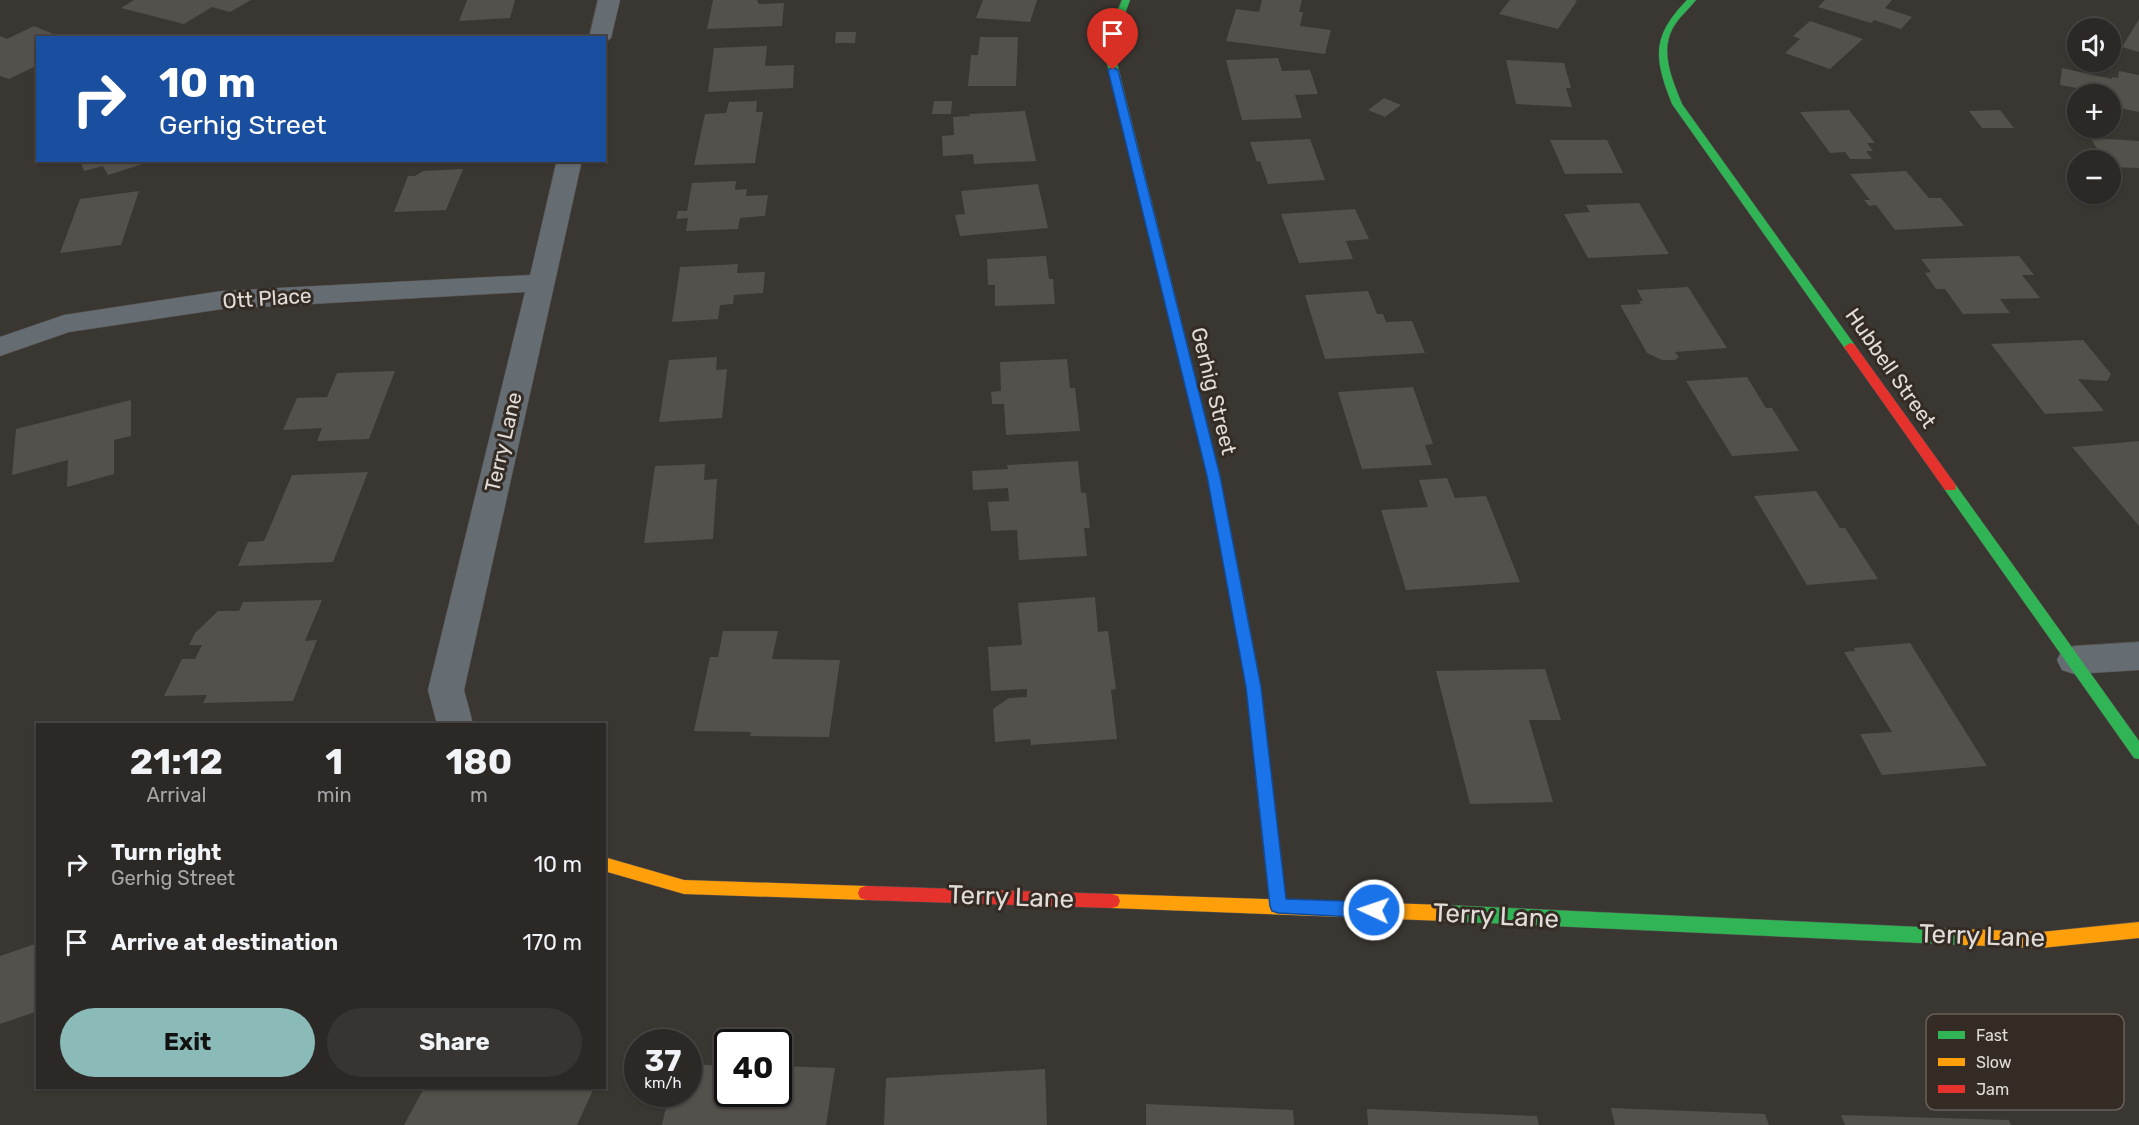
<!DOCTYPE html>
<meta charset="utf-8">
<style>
:root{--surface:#2c2826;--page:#383432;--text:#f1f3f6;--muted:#a6a6a7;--line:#484443;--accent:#8bbbb9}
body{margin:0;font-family:Rubik,sans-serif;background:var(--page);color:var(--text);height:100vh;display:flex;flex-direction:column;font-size:22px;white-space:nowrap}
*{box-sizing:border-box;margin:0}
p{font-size:20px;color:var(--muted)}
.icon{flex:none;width:33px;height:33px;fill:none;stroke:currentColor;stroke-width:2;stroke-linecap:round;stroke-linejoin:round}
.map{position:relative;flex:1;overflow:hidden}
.side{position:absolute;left:36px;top:723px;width:570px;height:366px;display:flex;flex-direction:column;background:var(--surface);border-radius:0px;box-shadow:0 2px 4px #0004,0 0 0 2px var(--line)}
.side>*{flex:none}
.guide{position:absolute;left:36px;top:36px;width:570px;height:126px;border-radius:0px;box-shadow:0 2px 4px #0004,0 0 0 2px var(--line);background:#1a4fa0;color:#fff;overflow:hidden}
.tools{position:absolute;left:2067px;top:18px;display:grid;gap:12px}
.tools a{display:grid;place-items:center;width:54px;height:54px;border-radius:50%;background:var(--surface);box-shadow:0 2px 4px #0004,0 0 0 2px var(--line);font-size:30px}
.speed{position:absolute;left:624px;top:1029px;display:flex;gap:12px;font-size:30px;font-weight:700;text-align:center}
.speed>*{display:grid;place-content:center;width:78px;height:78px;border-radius:50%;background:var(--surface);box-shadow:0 2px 4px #0004,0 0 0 2px var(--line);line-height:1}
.speed small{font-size:15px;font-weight:400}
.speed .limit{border:3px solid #111;border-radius:9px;background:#fff;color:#111}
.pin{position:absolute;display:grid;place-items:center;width:51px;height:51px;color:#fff;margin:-62px -26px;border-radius:50% 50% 50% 0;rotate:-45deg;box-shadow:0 0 6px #0007}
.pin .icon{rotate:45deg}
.me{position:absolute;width:66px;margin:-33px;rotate:273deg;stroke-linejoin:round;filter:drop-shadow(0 0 4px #0008)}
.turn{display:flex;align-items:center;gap:21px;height:126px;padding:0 24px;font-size:27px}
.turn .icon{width:78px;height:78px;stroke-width:2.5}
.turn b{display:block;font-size:42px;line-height:51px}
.eta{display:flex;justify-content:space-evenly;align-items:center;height:102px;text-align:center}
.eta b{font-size:36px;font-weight:700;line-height:42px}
.action{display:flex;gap:12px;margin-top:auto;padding:12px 24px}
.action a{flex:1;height:69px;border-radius:36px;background:var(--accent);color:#111;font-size:24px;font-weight:700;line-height:69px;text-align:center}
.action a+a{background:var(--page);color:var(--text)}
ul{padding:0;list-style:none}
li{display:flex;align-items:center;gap:18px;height:78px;padding:0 24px}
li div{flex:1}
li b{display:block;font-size:22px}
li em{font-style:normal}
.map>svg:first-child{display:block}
.building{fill:#54504c}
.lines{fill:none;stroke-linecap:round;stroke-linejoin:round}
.street-casing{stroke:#575451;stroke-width:1}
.fast-casing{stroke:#575451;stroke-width:1}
.slow-casing{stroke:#575451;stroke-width:1}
.jam-casing{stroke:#575451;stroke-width:1}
.street{fill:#656c72;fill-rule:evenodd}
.fast{fill:#30b455;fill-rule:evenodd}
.slow{fill:#ff9f0a;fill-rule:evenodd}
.jam{fill:#e5322d;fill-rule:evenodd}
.route{fill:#1a73e8;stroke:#114b97;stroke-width:1.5}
.labels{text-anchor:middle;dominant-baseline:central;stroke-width:6;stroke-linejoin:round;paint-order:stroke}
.street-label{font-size:21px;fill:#e2dcd8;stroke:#332b24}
.near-street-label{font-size:26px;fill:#e2dcd8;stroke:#332b24}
.key{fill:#332b24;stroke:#68605a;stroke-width:1.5}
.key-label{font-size:16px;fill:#e2dcd8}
</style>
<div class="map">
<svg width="2139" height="1125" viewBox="0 0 2139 1125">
<rect width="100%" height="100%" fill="#3a3632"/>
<path class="building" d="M134,0H251L230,12L212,7L184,24L121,8Z
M467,0H515L510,18L459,21Z
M713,0H757L759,4L784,3L782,26L707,29Z
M983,0H1037L1030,22L976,18Z
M1262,0H1302L1299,12H1303L1300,26L1331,30L1325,54L1226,41L1236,9L1259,12Z
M1510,0H1575L1577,1L1558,29L1499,14Z
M1825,0H1892L1885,8L1912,17L1901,29L1874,20L1871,23L1818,7Z
M2139,19V52L2122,47Z
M1810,21L1863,39L1830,69L1785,53L1800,39L1793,36Z
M34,26L63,38H38V65L9,79L0,76V36L7,39Z
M836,32H856L855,43H835Z
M980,37H1018L1016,86H968L971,55H978Z
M767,46L765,66L794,65L793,88L708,92L714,48Z
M1278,58L1282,71L1310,70L1318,94L1295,95L1302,118L1242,120L1226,60Z
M1506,60L1564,63L1571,88H1566L1572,107L1516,104Z
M2062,68L2112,79V77L2118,78L2119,71L2139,75V112L2110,106V94L2060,85Z
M1384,98L1401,105L1385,117L1368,110Z
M757,101L756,112H763L755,163L694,165L705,114L726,113L729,102Z
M934,101H952L951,114H932Z
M1849,110L1875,143H1867L1873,151H1866L1872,159H1850L1845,152L1830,153L1800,112Z
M2000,110L2014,128H1982L1969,111Z
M1025,111L1036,161L974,164L973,154L943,156L942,136L954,135L953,117L970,116L969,114Z
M2090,138L2139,141V168L2110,167V160H2105Z
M1310,139L1325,180L1268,184L1260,161L1257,162L1250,142Z
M1550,140H1607L1623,173L1565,174Z
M80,160H152V161L108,175L103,166L84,171Z
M463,169L446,210L394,212L408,176H415L423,171Z
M1906,171L1929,198H1941L1964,226L1895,230L1876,205L1869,206L1864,200H1870L1850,174Z
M736,181L735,190L747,189L746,196L768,195L765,216L740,218L738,229L686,231L688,218L676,219L678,211H687L692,183Z
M1038,184L1048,228L960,236L955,215L965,214L961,191Z
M139,191L121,245L60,253L80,199Z
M1639,203L1669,254L1588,258L1564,214L1590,212L1586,205Z
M1355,209L1369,239L1346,241L1353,259L1299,263L1281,214Z
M1046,256L1049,279H1053L1055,304L995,306V285H988L987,259Z
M2019,256L2034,275H2022L2040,298L2000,299L2010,313L1963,314L1945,289H1936L1925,273L1931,272L1921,259Z
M738,264L737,273L765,272L763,293L734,295L733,304L720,305L718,319L672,322L680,267Z
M1688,287L1727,348L1675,352L1679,357L1675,360H1662L1647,353L1620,305L1641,304L1639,301H1643L1637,290Z
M1368,291L1377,314H1383L1386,322L1412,321L1425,353L1325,359L1305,295Z
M2083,340L2111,374L2107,381L2078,379L2104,411L2045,414L1991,344Z
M717,357L716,370L727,369L722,418L659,422L669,360Z
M1067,359L1070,388H1075L1080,431L1006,435L1004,404H992L991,392L1001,391L1000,362Z
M395,371L369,439L317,441L322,428L283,430L297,398L327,397L337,373Z
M1747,377L1766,408H1772L1799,451L1732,456L1686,381Z
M1413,387L1433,444L1425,445L1432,465L1362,469L1338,392Z
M131,400V436L114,440V474L67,487L68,460L12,475L16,429Z
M2139,441V526L2072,447Z
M1078,461L1081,493H1086L1090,528H1084L1087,556L1019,560L1017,530L991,531L988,502L1009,501L1008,488L973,490L972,471L1008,469L1007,465Z
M705,464L704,480L717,479L713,539L644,543L655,466Z
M368,472L333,562L238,566L248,542L264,541L292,475Z
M1447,478L1455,498L1486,496L1520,582L1406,590L1381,510L1428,507L1419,480Z
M1816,491L1840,528H1845L1878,579L1807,585L1754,496Z
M1095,597L1098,632L1108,631L1116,689L1111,690L1117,739L1031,745L1030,739L995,742L993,709L1009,698L1027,697V689L991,691L988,647L1022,645L1018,603Z
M322,600L305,641L317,640L293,701L203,703L207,695L164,696L182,659H195L202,645H189L195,633L218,611H239L243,602Z
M723,631H778L772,659L840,660L829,737L750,736L751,732L694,731L710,657H718Z
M1910,643L1987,766L1882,775L1860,734L1892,732L1844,652L1855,651L1854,648Z
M1545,669L1561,720H1529L1553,802L1470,804L1436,671Z
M38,943V1011L0,1024V956Z
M688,1064L728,1066V1094H778V1066L835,1068L826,1125H662L669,1094H688Z
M1045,1069L1047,1125H884L886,1078Z
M424,1088H594L577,1125H404Z
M1146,1104L1293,1110L1294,1125H1146Z
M1611,1108L1765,1114L1769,1125H1615Z
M1367,1109L1537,1116L1539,1125H1368Z
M1841,1115L2009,1120L2011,1125H1845Z"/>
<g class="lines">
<g class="street-casing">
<path id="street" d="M598,0H620L611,38L604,44V38H589Z
M557,160H582L464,690L473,724H437L428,690L525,292L222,309L69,332L0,356V337L64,315L222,291L530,275Z
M2139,642V670L2074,674L2062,670L2057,660L2062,650L2074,646Z"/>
</g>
<g class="fast-casing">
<path id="fast" d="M1122,0H1130L1113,47L1220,476L1247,614L1245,618H1235L1233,614L1208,476L1103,47Z
M1687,0H1696C1689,9 1680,16 1674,26C1659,51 1672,79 1682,104L1854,344L1856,347L1854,350H1846L1672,104C1654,58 1651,37 1687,0Z
M1950,482L1955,484L2139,741V759L2134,758L1945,490L1944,487Z
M1267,801L1272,803L1275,808L1286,906L1284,911L1278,913L1272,911L1270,906L1259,808L1262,803Z
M1445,905L1964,929L1970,932L1972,937L1970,942L1964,945L1445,921L1439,918L1437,913L1439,908Z"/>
</g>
<g class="slow-casing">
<path id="slow" d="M1240,609L1245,610L1247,614L1261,687L1275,808L1272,813L1267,815L1262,813L1259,808L1247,687L1233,614L1235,610Z
M604,857L684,880L866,886L872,888L874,893L872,898L866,900L684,894L604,871Z
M1112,894L1445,905L1451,908L1453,913L1451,918L1445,921L1112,908L1106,906L1104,901L1106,896Z
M2139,922V938L2041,948L1964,945L1958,942L1956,937L1958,932L1964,929L2041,932Z"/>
</g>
<g class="jam-casing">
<path id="jam" d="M1850,343L1854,344L1955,484L1956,487L1955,490H1945L1846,350L1844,347Z
M866,886L1112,894L1118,896L1120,901L1118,906L1112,908L866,900L860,898L858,893L860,888Z"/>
</g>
<use href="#street" class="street"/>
<use href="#fast" class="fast"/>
<use href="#slow" class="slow"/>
<use href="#jam" class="jam"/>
</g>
<path class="route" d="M1113,67L1118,70L1220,476L1261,687L1286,899L1374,902L1379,905L1382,910L1379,915L1374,918L1278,913L1272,911L1270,906L1246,687L1207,476L1108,70Z"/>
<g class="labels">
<g class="street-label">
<text transform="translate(267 298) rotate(-4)">Ott Place</text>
<text transform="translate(1891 368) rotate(55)">Hubbell Street</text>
<text transform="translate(1214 391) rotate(76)">Gerhig Street</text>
<text transform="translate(503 442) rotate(-77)">Terry Lane</text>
</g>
<g class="near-street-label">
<text transform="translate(1011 897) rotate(2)">Terry Lane</text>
<text transform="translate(1496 916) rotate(3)">Terry Lane</text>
<text transform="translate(1982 936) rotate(2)">Terry Lane</text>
</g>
</g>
<rect x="1926" y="1014" width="198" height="96" rx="9" class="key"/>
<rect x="1938" y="1031" width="27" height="8" fill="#30b455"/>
<rect x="1938" y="1058" width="27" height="8" fill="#ff9f0a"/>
<rect x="1938" y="1085" width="27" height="8" fill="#e5322d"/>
<g class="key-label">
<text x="1976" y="1041">Fast</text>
<text x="1976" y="1068">Slow</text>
<text x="1976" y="1095">Jam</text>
</g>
</svg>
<div class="tools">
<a><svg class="icon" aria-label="sound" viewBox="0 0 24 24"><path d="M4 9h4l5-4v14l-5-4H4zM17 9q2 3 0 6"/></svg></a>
<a>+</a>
<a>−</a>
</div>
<div class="speed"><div>37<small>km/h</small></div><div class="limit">40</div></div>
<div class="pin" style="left:1113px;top:70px;background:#d93025"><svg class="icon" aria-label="arrive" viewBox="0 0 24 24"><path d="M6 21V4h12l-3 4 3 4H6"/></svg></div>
<svg class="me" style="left:1374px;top:910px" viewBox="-20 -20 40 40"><circle r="17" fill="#1a73e8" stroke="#fff" stroke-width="3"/><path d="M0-11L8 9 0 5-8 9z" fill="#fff"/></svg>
<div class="guide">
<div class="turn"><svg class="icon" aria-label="right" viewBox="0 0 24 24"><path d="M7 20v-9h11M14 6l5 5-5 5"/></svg><div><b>10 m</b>Gerhig Street</div></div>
</div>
<section class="side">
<div class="eta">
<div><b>21:12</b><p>Arrival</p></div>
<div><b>1</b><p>min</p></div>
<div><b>180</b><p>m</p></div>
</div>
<ul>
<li><svg class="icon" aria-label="right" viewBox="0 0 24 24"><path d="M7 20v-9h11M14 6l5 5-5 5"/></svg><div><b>Turn right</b><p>Gerhig Street</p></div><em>10 m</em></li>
<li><svg class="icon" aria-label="arrive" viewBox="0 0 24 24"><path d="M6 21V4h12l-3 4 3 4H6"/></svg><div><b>Arrive at destination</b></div><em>170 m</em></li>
</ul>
<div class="action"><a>Exit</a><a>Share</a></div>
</section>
</div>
